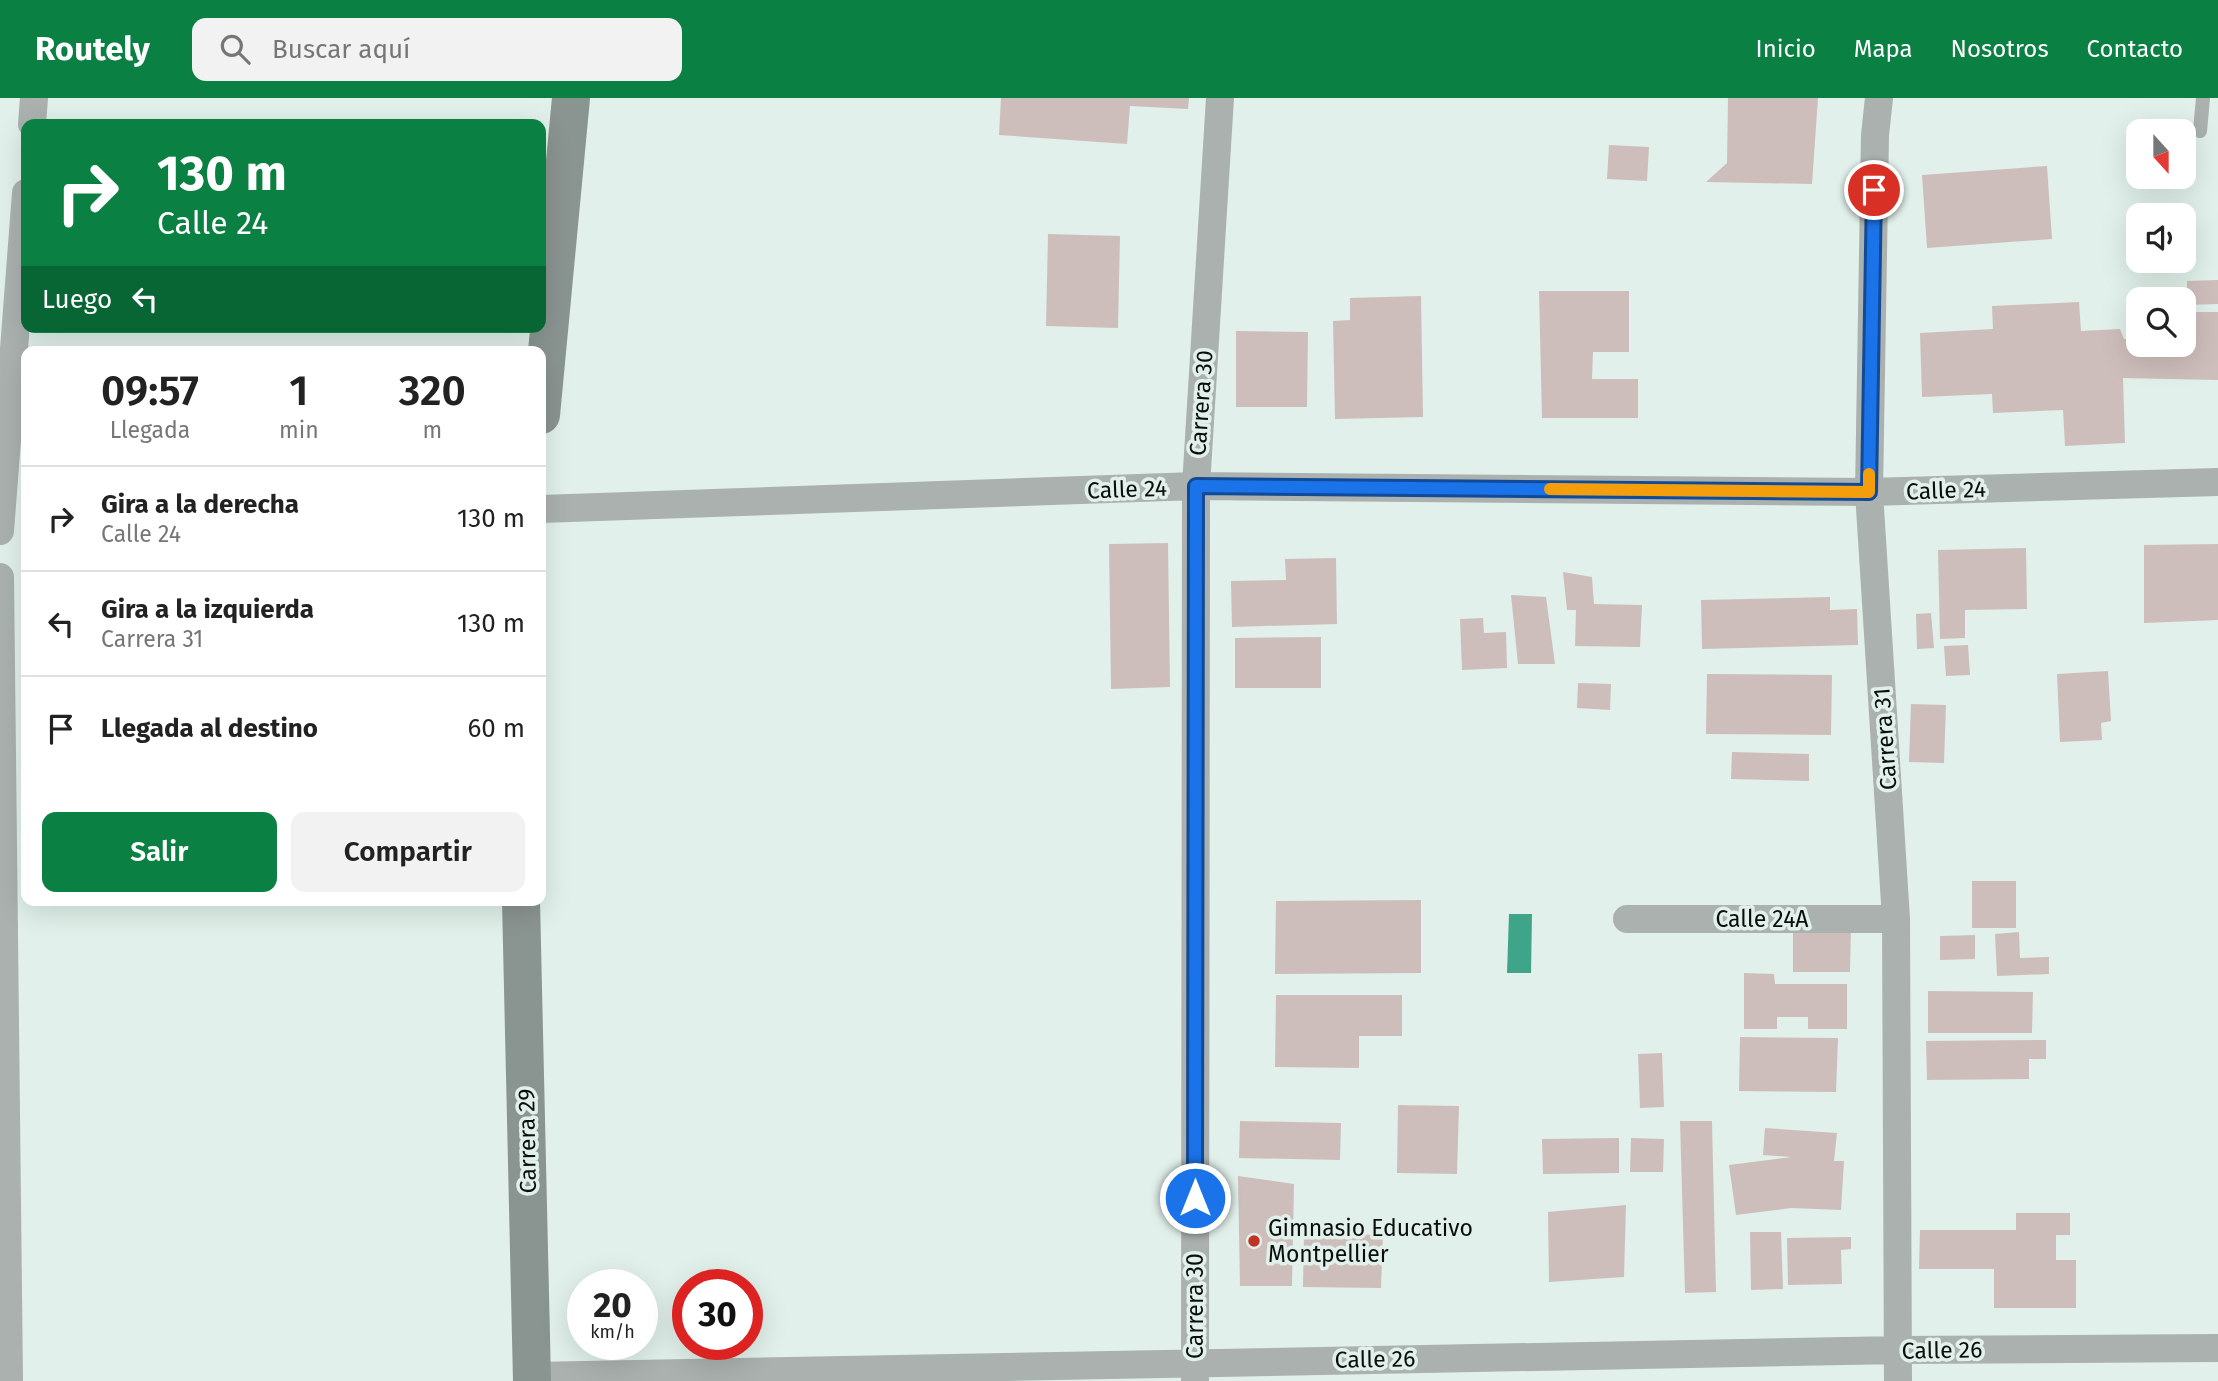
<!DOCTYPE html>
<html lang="es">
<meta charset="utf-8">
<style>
:root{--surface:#fff;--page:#f2f2f2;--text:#222;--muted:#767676;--line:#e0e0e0;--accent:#0b8043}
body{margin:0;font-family:"Fira Sans",sans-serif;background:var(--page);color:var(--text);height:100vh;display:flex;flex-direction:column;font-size:26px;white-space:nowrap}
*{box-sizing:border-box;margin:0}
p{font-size:23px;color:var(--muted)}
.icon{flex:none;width:38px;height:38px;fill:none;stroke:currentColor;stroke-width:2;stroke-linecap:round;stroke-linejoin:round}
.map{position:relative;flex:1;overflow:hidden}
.panel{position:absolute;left:21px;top:248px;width:525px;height:560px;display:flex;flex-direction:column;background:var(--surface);border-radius:14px;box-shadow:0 7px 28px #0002}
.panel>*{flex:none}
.hud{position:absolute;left:21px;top:21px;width:525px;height:214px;border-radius:14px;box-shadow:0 7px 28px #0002;background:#0b8043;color:#fff;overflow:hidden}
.needle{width:46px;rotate:159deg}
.buttons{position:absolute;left:2126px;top:21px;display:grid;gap:14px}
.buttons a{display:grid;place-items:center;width:70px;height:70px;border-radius:14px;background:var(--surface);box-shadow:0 7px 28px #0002;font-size:35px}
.speed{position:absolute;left:567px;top:1171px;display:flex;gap:14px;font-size:35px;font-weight:700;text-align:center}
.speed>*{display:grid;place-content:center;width:91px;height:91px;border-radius:50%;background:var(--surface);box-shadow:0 7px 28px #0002;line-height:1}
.speed small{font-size:18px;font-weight:400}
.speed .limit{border:10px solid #d22;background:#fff;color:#111}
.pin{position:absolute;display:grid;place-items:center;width:60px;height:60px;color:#fff;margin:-30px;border:4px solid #fff;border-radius:50%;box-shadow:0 2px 7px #0007}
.me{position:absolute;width:77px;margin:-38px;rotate:0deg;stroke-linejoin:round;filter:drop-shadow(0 0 5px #0008)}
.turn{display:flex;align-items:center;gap:24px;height:147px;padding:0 21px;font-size:32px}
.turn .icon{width:91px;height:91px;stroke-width:2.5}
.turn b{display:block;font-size:49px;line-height:60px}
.then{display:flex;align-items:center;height:66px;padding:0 21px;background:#0003;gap:14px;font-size:26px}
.eta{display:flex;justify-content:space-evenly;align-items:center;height:119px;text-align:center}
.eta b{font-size:42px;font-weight:600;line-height:49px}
.cta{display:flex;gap:14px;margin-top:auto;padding:14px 21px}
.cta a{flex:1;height:80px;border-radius:14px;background:var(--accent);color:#fff;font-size:28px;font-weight:600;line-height:80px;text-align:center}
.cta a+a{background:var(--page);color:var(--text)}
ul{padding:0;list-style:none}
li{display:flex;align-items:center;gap:21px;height:105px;padding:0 21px;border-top:2px solid var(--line)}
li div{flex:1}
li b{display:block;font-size:26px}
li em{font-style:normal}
header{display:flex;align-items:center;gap:42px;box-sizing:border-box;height:98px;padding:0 35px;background:var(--accent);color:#fff}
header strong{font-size:33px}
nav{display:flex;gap:38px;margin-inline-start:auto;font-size:24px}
.search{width:490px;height:63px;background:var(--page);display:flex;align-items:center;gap:18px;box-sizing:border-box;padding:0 24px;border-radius:14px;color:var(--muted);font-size:26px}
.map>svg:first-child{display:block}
.water{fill:#3ea588}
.building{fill:#cebebb}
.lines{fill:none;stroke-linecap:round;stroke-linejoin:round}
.lane{stroke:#aab1ae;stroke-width:14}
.street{stroke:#aab1ae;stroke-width:28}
.secondary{stroke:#8a9490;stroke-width:38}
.route-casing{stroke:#114b97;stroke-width:18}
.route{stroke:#1a73e8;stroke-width:12}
.slow{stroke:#f59e0b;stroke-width:12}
.poi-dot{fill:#c03325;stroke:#e1f0ea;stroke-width:2.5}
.labels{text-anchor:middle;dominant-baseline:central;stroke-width:7;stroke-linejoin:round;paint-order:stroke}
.street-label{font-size:23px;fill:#090e0c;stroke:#e1f0ea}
.poi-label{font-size:23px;fill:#090e0c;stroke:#e1f0ea;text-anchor:start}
</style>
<header>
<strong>Routely</strong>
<div class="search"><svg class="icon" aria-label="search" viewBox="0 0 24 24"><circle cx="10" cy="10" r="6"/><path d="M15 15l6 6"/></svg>Buscar aquí</div>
<nav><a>Inicio</a><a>Mapa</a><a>Nosotros</a><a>Contacto</a></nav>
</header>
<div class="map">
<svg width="2218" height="1283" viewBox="0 0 2218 1283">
<rect width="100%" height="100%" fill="#e1f0ea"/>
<path class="water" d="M1509,816H1532L1531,875H1507Z"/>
<path class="building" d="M1001,0H1189L1188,11L1130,8L1127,46L999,37Z
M1728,0H1818L1812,86L1706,84L1727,65Z
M1609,47L1649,49L1647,83L1607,81Z
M2047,68L2052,141L1927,150L1922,77Z
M1048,136L1120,138L1118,230L1046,228Z
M2218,182V206L2187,207V183Z
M1539,193H1629V254H1593L1592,281H1638V320H1542Z
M1421,198L1423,319L1335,321L1333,223L1350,222V200Z
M2079,204L2081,233L2120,231L2124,241H2138V247H2184V222L2191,223L2189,214H2218V282L2123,280L2125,345L2065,348L2063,312L1993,315L1992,296L1922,299L1920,235L1993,231L1992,208Z
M1236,233L1308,234L1307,309H1236Z
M1168,445L1170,589L1111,591L1109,446Z
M2218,446V522L2144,525V447Z
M2026,450L2027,511L1965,512V540L1940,541L1938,452Z
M1336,460L1337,526L1232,529L1231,483L1286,482L1285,461Z
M1563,474L1592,479L1594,506L1642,507L1640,549L1575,548L1576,512H1567Z
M1511,497L1546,499L1555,566H1518Z
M1830,499V512L1857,511L1858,547L1702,551L1701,502Z
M1931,515L1934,550L1917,551L1916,516Z
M1483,520L1484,535L1506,534L1507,570L1462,572L1460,521Z
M1321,539V590H1235V540Z
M1968,547L1970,577L1946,578L1944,548Z
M2108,573L2111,623L2101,625L2102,642L2060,644L2057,576Z
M1707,576L1832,577L1831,637L1706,636Z
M1578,585L1611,586L1610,612L1577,610Z
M1911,606L1946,607L1944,665L1909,664Z
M1732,654L1809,656V683L1731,681Z
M1972,783H2016V830H1972Z
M1421,802V875L1275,876L1276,803Z
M1793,827L1851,828L1850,874H1793Z
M2019,834L2020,860L2049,859V876L1997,878L1995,836Z
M1975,837V861L1940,862V838Z
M1744,875L1774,876L1775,886H1847V931H1808V919H1777V931H1744Z
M1928,893L2033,894L2032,935H1928Z
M1276,897H1402V938H1359V970L1275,969Z
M1740,939L1838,940L1836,994L1739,993Z
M2046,942V961H2029V981L1927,982L1926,943Z
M1662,955L1664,1009L1640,1010L1638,956Z
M1398,1007L1459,1008L1457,1076L1397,1075Z
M1240,1023L1341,1025L1340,1062L1239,1060Z
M1680,1023H1712L1716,1194L1685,1195Z
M1765,1030L1837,1035L1834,1063H1844L1841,1112L1791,1110L1736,1117L1729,1067L1791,1059L1763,1057Z
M1619,1040V1075L1543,1076L1542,1041Z
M1631,1040L1664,1041L1663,1074H1630Z
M1238,1078L1294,1086L1292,1188H1240Z
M1626,1107L1624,1179L1549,1184L1548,1114Z
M2016,1115H2070V1137H2056V1162H2076V1210H1994V1171H1919L1920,1132H2016Z
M1750,1134H1781L1783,1191L1751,1192Z
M1304,1135L1383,1137L1381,1190L1303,1189Z
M1851,1139V1151L1841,1152L1842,1186L1788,1187L1787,1140Z"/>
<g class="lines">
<path class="lane" d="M2200,33L2203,0"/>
<path class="street" d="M1879,0L1875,37L1869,394L1896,821L1898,1283
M32,26L34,0
M541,411L1196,388L1869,394L2218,384
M0,433L26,95
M0,479L9,1283
M1627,821H1896
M532,1278L1899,1252L2218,1250
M1195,1281L1196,388L1220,0"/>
<path class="secondary" d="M541,317L571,0
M521,803L532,1283"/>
</g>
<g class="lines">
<g class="route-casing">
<path id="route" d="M1195,1100L1196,388L1869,394L1874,92"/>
</g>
<use href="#route" class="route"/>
<path class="slow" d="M1550,391L1869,394V376"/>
</g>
<circle class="poi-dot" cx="1254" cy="1143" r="7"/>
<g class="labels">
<g class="street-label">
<text transform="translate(1201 305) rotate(-86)">Carrera 30</text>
<text transform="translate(1127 391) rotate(-2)">Calle 24</text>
<text transform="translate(1946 392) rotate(-2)">Calle 24</text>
<text transform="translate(1885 641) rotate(-94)">Carrera 31</text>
<text x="1762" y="821">Calle 24A</text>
<text transform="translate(527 1043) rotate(-91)">Carrera 29</text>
<text transform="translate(1195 1208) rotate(-90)">Carrera 30</text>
<text transform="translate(1942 1252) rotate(-1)">Calle 26</text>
<text transform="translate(1375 1261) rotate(-1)">Calle 26</text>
</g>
<g class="poi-label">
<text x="1268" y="1130">Gimnasio Educativo<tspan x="1268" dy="26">Montpellier</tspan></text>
</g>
</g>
</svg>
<div class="buttons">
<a><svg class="needle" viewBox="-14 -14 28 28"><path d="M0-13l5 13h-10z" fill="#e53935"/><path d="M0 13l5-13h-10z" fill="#767676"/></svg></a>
<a><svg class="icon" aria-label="sound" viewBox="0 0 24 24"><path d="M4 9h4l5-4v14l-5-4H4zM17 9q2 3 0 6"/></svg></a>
<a><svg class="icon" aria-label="search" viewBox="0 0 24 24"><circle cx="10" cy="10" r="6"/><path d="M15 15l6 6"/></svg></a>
</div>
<div class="speed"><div>20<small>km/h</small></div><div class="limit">30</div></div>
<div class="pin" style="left:1874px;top:92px;background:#d93025"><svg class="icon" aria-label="arrive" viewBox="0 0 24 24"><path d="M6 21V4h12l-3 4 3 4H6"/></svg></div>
<svg class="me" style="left:1195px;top:1100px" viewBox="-20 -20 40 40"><circle r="17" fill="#1a73e8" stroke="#fff" stroke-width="3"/><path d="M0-11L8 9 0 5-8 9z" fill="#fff"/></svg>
<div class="hud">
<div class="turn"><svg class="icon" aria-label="right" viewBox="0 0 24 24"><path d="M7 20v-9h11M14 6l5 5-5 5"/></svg><div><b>130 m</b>Calle 24</div></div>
<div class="then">Luego<svg class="icon" aria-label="left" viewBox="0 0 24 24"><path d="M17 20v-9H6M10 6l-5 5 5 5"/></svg></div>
</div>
<section class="panel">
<div class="eta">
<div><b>09:57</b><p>Llegada</p></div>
<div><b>1</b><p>min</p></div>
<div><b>320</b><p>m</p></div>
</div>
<ul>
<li><svg class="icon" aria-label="right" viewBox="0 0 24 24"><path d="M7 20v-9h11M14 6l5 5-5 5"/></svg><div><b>Gira a la derecha</b><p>Calle 24</p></div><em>130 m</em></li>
<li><svg class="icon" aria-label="left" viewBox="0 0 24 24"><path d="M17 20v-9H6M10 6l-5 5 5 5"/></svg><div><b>Gira a la izquierda</b><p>Carrera 31</p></div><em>130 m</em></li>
<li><svg class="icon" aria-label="arrive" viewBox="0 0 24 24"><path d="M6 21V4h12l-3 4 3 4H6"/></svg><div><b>Llegada al destino</b></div><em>60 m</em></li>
</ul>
<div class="cta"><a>Salir</a><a>Compartir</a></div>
</section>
</div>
